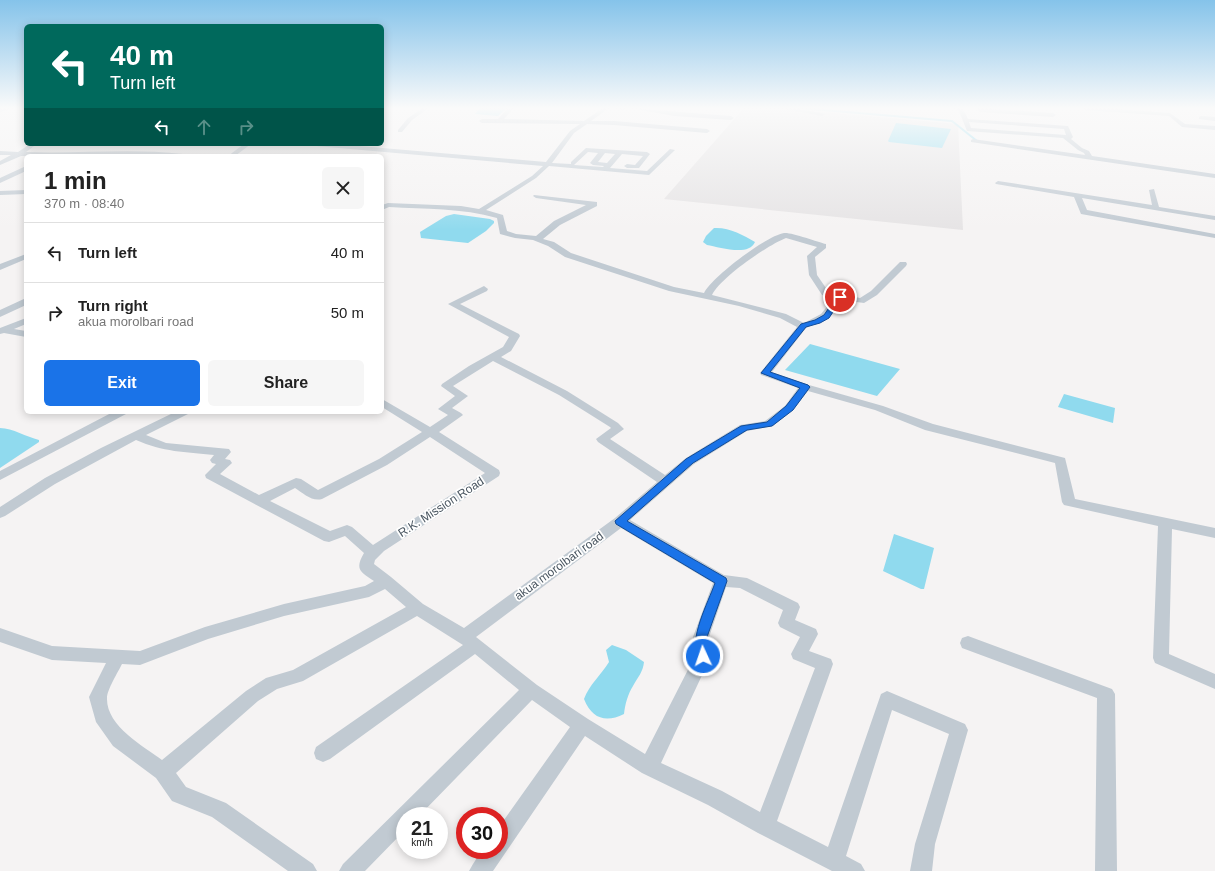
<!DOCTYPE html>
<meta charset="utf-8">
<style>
:root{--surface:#fff;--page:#f6f6f6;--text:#222;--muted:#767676;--line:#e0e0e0;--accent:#1a73e8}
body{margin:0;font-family:Arial,sans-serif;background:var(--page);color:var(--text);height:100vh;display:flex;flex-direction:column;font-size:15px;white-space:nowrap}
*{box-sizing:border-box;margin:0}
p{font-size:13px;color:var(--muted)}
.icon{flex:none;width:22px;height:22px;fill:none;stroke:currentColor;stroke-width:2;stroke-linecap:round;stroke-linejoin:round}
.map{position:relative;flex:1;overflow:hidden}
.side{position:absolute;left:24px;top:154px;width:360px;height:260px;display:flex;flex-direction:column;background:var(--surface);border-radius:6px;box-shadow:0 2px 10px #0003}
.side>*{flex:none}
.guide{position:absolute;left:24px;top:24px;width:360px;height:122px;border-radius:6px;box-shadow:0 2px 10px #0003;background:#00695c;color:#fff;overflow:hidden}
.speed{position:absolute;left:396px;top:807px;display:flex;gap:8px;font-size:20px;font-weight:700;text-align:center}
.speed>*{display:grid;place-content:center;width:52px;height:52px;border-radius:50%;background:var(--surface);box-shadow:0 2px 10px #0003;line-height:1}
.speed small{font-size:10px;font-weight:400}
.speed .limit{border:6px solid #d22;background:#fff;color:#111}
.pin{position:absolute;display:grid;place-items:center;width:34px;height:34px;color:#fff;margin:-17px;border:2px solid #fff;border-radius:50%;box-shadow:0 1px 4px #0007}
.me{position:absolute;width:44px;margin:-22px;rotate:357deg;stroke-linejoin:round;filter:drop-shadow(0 0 3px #0008)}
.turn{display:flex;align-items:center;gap:14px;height:84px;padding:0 20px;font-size:18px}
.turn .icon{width:52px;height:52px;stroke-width:2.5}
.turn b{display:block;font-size:28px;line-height:34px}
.lanes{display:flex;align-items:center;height:38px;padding:0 20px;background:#0003;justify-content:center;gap:20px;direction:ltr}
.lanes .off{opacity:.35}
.round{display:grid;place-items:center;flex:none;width:42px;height:42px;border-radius:6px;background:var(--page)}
.summary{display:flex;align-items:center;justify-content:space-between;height:68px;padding:0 20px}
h1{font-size:24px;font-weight:800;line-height:30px}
.primary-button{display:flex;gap:8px;margin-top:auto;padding:8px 20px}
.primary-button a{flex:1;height:46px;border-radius:6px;background:var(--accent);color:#fff;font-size:16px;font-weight:800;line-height:46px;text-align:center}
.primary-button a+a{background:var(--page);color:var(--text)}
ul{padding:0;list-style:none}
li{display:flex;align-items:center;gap:12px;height:60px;padding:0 20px;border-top:1px solid var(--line)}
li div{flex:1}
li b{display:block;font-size:15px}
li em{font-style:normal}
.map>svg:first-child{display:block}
.education{fill:#e6e4e5}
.water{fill:#90daee}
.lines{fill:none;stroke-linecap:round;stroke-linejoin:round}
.stream{stroke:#90daee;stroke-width:2}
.minor{fill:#c1cad2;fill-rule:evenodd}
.secondary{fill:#c1cbd6;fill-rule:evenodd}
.route{fill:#1a73e8;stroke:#114b97}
.labels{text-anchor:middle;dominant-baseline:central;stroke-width:3.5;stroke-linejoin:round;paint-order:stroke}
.street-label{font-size:12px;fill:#4a5661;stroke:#fff}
</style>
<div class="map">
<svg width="1215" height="871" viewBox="0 0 1215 871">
<rect width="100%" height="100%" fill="#f5f3f3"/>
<path class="education" d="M744,108H775L958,124L963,230L664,199Z"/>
<path class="water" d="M480,108H507L498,116L475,114Z
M896,123L951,129L942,148L889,142L888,141Z
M454,214L490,219L494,221V223L486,231L468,243L421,238L420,232L446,216Z
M714,228C729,227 743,235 755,242C749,257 719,247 707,245L703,242L706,236Z
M810,344L900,369L877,396L785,370Z
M1064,394L1115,408L1113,423L1058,407Z
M0,428C13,428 26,437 39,440V442L0,468Z
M894,534L934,548L924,589H921L883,571Z
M612,645L626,650L644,662C643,672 638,677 633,686C628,694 625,704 624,714C606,723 592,719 584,699C589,685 601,675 609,662L606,650Z"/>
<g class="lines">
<path class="stream" d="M800,108L952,121L977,141"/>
<path class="minor" d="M423,108H429L412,120L402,132H398V130L408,118Z
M508,108H514L504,119L584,121L603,108H609L591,121H614L707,129L710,131L707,133L614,125L587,124L574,133L552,163L571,164V162L586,148L647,152L650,154L639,168H627L624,166L627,164L635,165L643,156L622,154L610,168L647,171L670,149L675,150L649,175L549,166L536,178L486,210L503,215L507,231L516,234L536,236L554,221L586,205L536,198L533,196L534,195L597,202V206L560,225L543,239L554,242L571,253L674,287L704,293C712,277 766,236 784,233C791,232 818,242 826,244V248L815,257L817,275L828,291L860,298L871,291L900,262H906L907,264L906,266L877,295L864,303L842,300L828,318L806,328L772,372L809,385L883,406L933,424L1065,458L1075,499L1215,528V538L1172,529L1169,654L1215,674V689L1155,663L1153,658L1158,526L1064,505L1062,502L1055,463L925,430L875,410L808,391L793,410L773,426L747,431L694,464L630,520L724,575L747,578L798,603L800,607L795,620L816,629L818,634L809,651L831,659L833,664L777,821L828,847L881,694L887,691L965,724L968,730L935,844L932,871H910L915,844L949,734L892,710L846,856L861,864L865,871H832L758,833L708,805L642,773L585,736L493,871H469L473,864L482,850H499V827L570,727L532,700L419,816H405V830L365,871H339L343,864L519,690L475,654L330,759L323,762L316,759L314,753L316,747L463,645L417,616L303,681L277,689L258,701L176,773L186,787L226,803L313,864L317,871H288L212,817L172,801L156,778L113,746L96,722L89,697L106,663L52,660L0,642V628L52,646L140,651L205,627L284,604L365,586L374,581C361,572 354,570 364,553L345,536L329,542L324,541L206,478L205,475L216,464L212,463L210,460L214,455C185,452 163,452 136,440L55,484L5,516L0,518V507L45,478L101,448L175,412H190L188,414L146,435L166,443L229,449L231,452L225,459L230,460L232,463L220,474L259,495L296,478L301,479L318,490L379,459L422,432L382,407V399L430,427L448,415L438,409L455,396L441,386L442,384L469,366L503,347L509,337L448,304L484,286L488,289L487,291L460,304L519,334L520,336L511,351L501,357L567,391L618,423L624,429L610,439L665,475L686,458L740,425L765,421L785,406L798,388L761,375L760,373L797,327L780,318L739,306L669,291L565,257L548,246L533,240L515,238L500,234L497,218C462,208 425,209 389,207L382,210V205L388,203L461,206L479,209L532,176L543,166L316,146L313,144H336L546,162L570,131L580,124L482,123L479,121L482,119H498ZM588,152L598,153L590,163L593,165L604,166L603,167L574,165ZM605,153L615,154L607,163L598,162ZM786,238L817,247L807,256L809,275L822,295L834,298L821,314L804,323L786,314L712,295C721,277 768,245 786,238ZM493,361L559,395L610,427L611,428L596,439L598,442L657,482L615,518L464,628L423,604L391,577L374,564L375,560L384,551L499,476L500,473L499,470L439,432L463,415L461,413L452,408L468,396L453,386ZM430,437L485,473L373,545L352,527L347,525L330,531L270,501L295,488C303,493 312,502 322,499L387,465ZM621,528L713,583L693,637L695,656L645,754L588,719L537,685L476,637ZM726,587L740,588L783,610L778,623L780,627L800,637L791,654L793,659L815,668L760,812L722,791L661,763L711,656L709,637ZM385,589L406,607L293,670L266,678L246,691L162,760C143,746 106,726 107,698C107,690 118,672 122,664L140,665L208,639L284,616L369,597Z
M614,108H627L624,110Z
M630,108L731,116L734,118L731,120L674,116Z
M781,108H794L825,114L822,116Z
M953,108L963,109L968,119L1068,126L1073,137L1071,139L1082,148L1089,151L1092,156L1215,174V178L971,142V140L973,139L1085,155L1084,153L1078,150L1063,138L967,131L959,111ZM969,122L1064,129L1066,135L971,128Z
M976,108L1053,113L1056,115L1053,117L980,112Z
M1082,108H1104L1170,113L1185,124L1215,126V130L1182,127L1169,116L1085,110Z
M1201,116L1215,117V121L1199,119V117Z
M30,144H37L26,152C78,154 131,148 183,154L186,156H21L0,165V161L11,155H0V151L18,152Z
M244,144H251L235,156H228Z
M26,166V171L0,183V178Z
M998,181L1152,205L1149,190L1154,189L1159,207L1215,216V220L1082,198L1087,210L1215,234V238L1081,214L1074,197L996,184L995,183Z
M26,190V194L0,195V191Z
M26,254V259L0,270V264Z
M26,298V305L0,317V310Z
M26,318V324L14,329L26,331V337L4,333L0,334V328Z
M113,412H128L126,414L0,480V471Z
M968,636L1112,689L1115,694L1117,871H1095L1097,698L962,648L960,643L962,638Z"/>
<path class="secondary" d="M0,108H15L0,112Z"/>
</g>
<linearGradient id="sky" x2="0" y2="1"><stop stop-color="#85c3ea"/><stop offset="0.47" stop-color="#fafafa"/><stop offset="1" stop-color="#fafafa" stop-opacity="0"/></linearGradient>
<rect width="1215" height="230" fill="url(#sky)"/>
<path class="route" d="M840,295L843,297L829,318L820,323L806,327L770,372L808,385L810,387L793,410L772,426L747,430L693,463L627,521L726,578L727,581L707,637L709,656L707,660L703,661L698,660C688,639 708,603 715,583L616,524L615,521L686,459L741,426L767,422L786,406L800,388L761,373L801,324L815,320L824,315L837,296Z"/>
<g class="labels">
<g class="street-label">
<text transform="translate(441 507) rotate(-33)">R.K. Mission Road</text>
<text transform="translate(559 566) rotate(-36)">akua morolbari road</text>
</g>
</g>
</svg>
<div class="speed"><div>21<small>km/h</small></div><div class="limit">30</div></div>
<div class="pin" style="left:840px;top:297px;background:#d93025"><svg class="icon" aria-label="arrive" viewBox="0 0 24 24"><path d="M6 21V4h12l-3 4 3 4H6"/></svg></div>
<svg class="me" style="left:703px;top:656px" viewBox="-20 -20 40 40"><circle r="17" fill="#1a73e8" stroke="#fff" stroke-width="3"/><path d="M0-11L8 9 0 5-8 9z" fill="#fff"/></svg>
<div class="guide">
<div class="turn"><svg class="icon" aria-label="left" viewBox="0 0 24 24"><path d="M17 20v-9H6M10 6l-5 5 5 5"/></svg><div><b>40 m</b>Turn left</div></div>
<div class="lanes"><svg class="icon" aria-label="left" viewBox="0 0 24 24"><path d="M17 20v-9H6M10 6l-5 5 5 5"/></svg><svg class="icon off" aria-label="ahead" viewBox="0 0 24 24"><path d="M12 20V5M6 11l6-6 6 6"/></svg><svg class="icon off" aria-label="right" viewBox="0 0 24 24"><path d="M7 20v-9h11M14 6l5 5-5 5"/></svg></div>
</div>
<section class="side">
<div class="summary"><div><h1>1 min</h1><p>370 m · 08:40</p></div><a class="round"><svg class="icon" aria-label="close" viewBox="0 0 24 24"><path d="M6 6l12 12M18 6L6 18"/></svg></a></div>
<ul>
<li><svg class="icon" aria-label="left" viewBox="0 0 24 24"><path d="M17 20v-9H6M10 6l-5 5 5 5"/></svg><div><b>Turn left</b></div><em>40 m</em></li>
<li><svg class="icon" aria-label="right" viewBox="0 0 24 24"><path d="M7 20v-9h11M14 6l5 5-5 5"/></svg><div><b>Turn right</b><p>akua morolbari road</p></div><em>50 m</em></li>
</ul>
<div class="primary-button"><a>Exit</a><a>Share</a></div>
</section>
</div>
